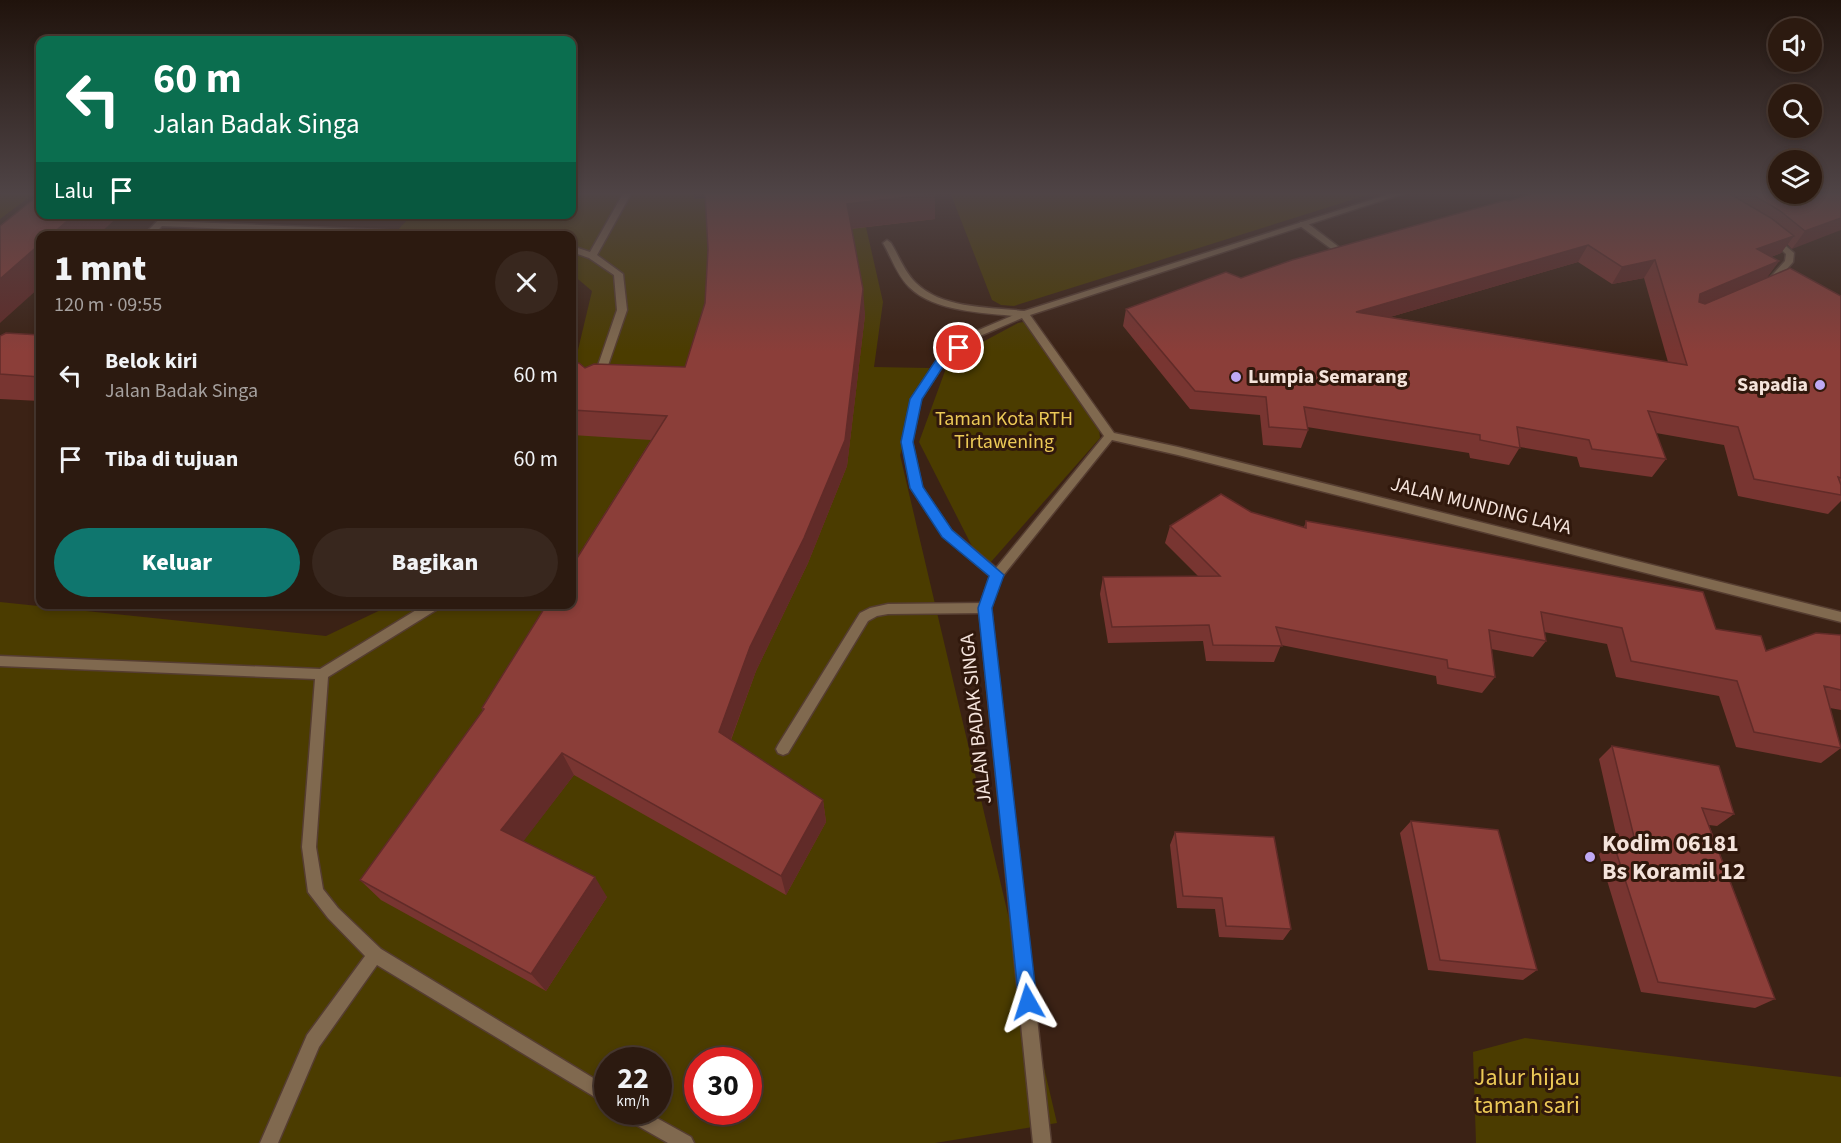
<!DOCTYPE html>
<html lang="id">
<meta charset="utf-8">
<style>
:root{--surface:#2c1a10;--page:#38271e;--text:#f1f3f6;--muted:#a6a19f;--line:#483830;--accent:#0f766e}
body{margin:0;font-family:"Source Sans 3",sans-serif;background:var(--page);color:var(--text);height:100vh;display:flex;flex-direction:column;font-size:22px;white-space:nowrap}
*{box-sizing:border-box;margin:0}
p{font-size:20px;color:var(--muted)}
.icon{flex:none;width:33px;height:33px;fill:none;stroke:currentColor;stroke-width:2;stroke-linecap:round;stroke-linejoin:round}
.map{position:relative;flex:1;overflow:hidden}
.side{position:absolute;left:36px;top:231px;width:540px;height:378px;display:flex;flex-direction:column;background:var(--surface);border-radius:12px;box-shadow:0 3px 9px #0003,0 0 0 2px var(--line)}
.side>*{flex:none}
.hud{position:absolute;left:36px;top:36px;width:540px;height:183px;border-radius:12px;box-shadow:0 3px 9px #0003,0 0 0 2px var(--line);background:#0b6e4f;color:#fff;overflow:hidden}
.controls{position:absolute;left:1768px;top:18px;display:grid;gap:12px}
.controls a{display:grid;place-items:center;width:54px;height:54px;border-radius:50%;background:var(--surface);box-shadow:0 3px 9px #0003,0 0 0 2px var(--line);font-size:30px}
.speed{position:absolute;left:594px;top:1047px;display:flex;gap:12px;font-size:30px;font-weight:700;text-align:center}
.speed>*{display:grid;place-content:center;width:78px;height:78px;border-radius:50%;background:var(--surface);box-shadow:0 3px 9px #0003,0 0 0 2px var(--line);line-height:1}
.speed small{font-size:15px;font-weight:400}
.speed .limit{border:9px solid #d22;background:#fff;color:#111}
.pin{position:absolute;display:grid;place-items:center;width:51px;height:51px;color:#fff;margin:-26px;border:3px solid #fff;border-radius:50%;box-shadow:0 2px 6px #0007}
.me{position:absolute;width:66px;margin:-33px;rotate:354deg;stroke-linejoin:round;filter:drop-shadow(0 0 4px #0008)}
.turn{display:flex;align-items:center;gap:21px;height:126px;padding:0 18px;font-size:27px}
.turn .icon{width:78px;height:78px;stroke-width:2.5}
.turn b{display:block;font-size:42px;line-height:51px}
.then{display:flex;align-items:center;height:57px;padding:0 18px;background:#0003;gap:12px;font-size:22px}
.round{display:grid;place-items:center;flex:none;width:63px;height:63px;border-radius:32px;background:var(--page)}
.headline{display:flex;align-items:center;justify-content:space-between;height:102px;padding:0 18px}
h1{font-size:36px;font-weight:800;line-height:45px}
.primary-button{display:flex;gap:12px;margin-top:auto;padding:12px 18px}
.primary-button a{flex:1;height:69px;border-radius:36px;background:var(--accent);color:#fff;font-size:24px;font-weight:800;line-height:69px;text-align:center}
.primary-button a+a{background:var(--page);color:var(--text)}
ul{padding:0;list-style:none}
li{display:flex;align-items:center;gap:18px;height:84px;padding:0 18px}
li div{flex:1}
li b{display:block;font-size:22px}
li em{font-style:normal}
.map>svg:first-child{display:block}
.green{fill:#4b3c00;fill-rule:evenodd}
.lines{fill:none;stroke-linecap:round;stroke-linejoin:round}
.service-casing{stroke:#553d31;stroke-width:3}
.minor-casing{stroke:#553d31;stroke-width:3}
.service{fill:#80694f;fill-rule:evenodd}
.minor{fill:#80694f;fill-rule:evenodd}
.wall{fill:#783531;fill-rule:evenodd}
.shaded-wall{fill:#612b28}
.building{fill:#8b3e39;stroke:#612b28;stroke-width:1.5;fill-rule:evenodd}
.route{fill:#1a73e8;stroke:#114b97;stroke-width:1.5}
.poi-dot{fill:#bfa9f4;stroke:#30180c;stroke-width:2}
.labels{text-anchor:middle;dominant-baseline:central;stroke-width:6;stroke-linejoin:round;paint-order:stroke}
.poi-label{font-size:20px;font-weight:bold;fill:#f4e3db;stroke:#30180c;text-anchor:start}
.park-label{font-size:20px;fill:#ecc957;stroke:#30180c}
.street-label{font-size:20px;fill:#f4e3db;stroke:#30180c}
.near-poi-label{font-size:24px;font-weight:bold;fill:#f4e3db;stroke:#30180c;text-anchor:start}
.near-park-label{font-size:24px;fill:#ecc957;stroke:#30180c}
</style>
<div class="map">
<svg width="1841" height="1143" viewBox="0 0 1841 1143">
<rect width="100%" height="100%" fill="#3b2215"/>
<path class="green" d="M5,192H36L0,219V196Z
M572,192H693L695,199L772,192H924L935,219L866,227L883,302L874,367L929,368L900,455L1057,1123L935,1143H0V602L326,636L391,605L572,604V375L592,291L572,274V236L393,235L412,215L572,214ZM608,1060H658V1112H608ZM698,1060H748V1112H698Z
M950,192H1377L1014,306L1001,305L992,300Z
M1023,322L1028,324L1099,428L1100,438L990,563L980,562L919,442L949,360L1018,323Z
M1525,1038L1841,1077V1143H1476L1473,1052Z"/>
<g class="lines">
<g class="service-casing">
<path id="service" d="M624,192H632L597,255L623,274L627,310L603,380L598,383L593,380L617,310L614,275L589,258L572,252V246L590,252Z
M164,214H173L167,221L452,233L456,236H383L162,226L152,236H143Z
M1300,222H1306L1344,251L1337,253L1300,226Z
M1773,235L1794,253L1793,262L1773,285L1770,286L1765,283L1785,261L1786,254L1769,238Z
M887,240L891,243C899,256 905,273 916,283C942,309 990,307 1024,311L1029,314L1024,317C989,313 935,313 909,287C897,275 891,257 883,243Z
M985,603L989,605L991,608L989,611L985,613L888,614L877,616L868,621L788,753L783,755L778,753L776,749L778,745L860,613L870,608L888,604Z
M426,604H443L441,607L328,677L316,847L323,889L338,908L381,949L608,1087V1105L377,965L319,1047L278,1143H260L307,1035L365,956L328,918L308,892L302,847L315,679L0,666V656L320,669Z
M621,1112H646L691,1137L694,1143H668L624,1118Z"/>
</g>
<g class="minor-casing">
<path id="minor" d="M1396,192H1408L1030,315L1114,433L1178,447L1841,612V622L1178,455L1112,440L1002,577L991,608L1051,1143H1033L979,608L990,576L943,536L911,488L902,442L911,399L937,360L974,332L1021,312ZM1022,318L1104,436L996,568L951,530L922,487L912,442L921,399L944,364L980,336Z"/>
</g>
<use href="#service" class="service"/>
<use href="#minor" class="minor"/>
</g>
<path class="wall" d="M1538,192H1841L1792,249L1787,244L1781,253L1771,257L1779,261L1767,277L1841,296V501L1828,514L1738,496L1724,445L1656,433L1666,459L1652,477L1580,467L1577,457L1520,447L1509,465L1470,458L1469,453L1307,427L1308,430L1301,448L1263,445L1260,415L1190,409L1123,326L1126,309L1241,278ZM1578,262L1612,284L1644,278L1668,362L1390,317Z
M935,194V219L851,229L865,315L847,466L808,563L756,671L731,740L823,800L826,822L786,895L574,775L523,841L607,897L546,991L381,900L360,880L483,711L482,708L651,440L572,435V363L585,368L685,367L705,303L708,250Z
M40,335V401L0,399V336Z
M1251,512L1304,527L1306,521L1716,629L1766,651L1841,635V710L1830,708L1841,748L1821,763L1736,747L1719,696L1616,677L1607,644L1544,632L1546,641L1533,657L1491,649L1495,677L1482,693L1437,684L1436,676L1281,645L1274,662L1206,661L1203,641L1108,643L1100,594L1103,577L1198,576L1165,543L1170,526Z
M1612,746L1734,814L1717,826L1709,825L1775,999L1755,1008L1641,992L1599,854L1613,842L1618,843L1599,759Z
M1411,821L1537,970L1523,980L1428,970L1400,833Z
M1175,832L1291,929L1283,940L1219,937L1215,909L1177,908L1170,845Z"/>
<path class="shaded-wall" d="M935,194V219L848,229L847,204Z
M75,214H121L97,236H50Z
M1841,218V230L1792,249L1805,231Z
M1794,236L1781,253L1745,267L1757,249Z
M40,244V287L0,323V279Z
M1588,245L1578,262L1349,329L1356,312Z
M1655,260L1644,278L1612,284L1622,267Z
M1779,261L1766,279L1688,312L1700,294Z
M863,289L865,315L847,466L808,563L756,671L725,755L719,732Z
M562,753L574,775L516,851L501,830Z
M823,800L826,822L786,895L781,876Z
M595,877L607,897L546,991L531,974Z"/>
<path class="building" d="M705,192H935V194L847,204L863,289L845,440L804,538L750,647L719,732L823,800L781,876L562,753L501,830L595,877L531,974L360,880L484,709L482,708L547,604H572V566L667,416L572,410V363H579L585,368L594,364L685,367L705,303L708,250Z
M1538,192H1727L1771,218L1794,236L1757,249L1779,261L1700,294L1699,302L1705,304L1790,268L1841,296V478L1838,477L1841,485V495L1754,479L1738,427L1648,411L1666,459L1592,449L1589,440L1517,427L1520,448L1480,440V435L1304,407L1308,430L1269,427L1266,397L1195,391L1126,309L1226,272L1241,278L1292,260L1506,200L1508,201ZM1588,245L1622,267L1655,260L1687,365L1356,312Z
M1748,192H1779V194H1812V192H1841V218L1805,231L1779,210Z
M40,194V214H75L50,236H40V244L0,279V226Z
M6,333L40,335V377L0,374V336Z
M1221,494L1251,512L1306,528V521L1703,592L1716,629L1761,636L1766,651L1816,633L1841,635V690L1824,686L1841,748L1754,732L1737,681L1631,661L1622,628L1541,612L1546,641L1489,630L1495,677L1448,668L1447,660L1276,627L1282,646L1213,645L1209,625L1112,627L1103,577L1220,576L1170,526Z
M1612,746L1719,766L1734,814L1702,808L1775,999L1658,982L1613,842L1636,845Z
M1411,821L1498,830L1537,970L1440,960Z
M1175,832L1274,837L1291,929L1226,926L1222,898L1183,896Z"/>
<linearGradient id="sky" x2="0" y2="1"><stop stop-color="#20130c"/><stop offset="0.55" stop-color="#4f4446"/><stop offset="1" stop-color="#4f4446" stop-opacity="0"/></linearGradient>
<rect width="1841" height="352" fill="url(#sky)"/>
<path class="route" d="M959,345L963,346V351L944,365L922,399L913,442L923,487L952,530L1004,575L992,608L1037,1002L1035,1009L1028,1012L1021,1009L1019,1002L978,608L989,576L942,537L910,488L901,442L910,399L936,360Z"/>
<g class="poi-dot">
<circle cx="1236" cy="377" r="6"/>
<circle cx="1820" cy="385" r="6"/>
<circle cx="1590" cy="857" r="6"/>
</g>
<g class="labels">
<g class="poi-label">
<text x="1248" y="377">Lumpia Semarang</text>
<text x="1808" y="385" text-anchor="end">Sapadia</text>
</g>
<g class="park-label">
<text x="1004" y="419">Taman Kota RTH<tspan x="1004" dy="23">Tirtawening</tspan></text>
</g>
<g class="street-label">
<text transform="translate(1481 506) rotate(14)">JALAN MUNDING LAYA</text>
<text transform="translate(976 719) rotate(-96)">JALAN BADAK SINGA</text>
</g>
<g class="near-poi-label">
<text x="1602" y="843">Kodim 06181<tspan x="1602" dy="28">Bs Koramil 12</tspan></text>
</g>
<g class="near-park-label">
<text x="1527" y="1077">Jalur hijau<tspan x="1527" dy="28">taman sari</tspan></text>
</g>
</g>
</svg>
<div class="controls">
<a><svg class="icon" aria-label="sound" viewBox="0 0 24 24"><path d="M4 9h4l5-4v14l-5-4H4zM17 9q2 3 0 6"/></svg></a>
<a><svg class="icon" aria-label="search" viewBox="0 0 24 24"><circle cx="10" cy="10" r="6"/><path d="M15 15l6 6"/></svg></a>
<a><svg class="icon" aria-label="layers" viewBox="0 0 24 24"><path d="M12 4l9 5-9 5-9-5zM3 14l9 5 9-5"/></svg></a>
</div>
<div class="speed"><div>22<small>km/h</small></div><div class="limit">30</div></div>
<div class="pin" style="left:959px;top:348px;background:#d93025"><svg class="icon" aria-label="arrive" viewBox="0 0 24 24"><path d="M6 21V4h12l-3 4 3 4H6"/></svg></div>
<svg class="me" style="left:1028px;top:1002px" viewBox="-20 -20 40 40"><path d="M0-17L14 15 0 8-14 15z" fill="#1a73e8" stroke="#fff" stroke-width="4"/></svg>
<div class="hud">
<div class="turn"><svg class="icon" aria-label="left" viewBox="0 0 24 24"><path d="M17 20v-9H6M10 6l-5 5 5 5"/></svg><div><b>60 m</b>Jalan Badak Singa</div></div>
<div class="then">Lalu<svg class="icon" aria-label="arrive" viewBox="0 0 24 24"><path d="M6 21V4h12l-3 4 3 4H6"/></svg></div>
</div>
<section class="side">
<div class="headline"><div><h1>1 mnt</h1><p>120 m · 09:55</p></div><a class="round"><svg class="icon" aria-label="close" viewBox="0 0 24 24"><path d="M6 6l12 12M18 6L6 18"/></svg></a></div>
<ul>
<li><svg class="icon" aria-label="left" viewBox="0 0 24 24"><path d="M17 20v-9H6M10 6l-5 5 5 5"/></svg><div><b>Belok kiri</b><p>Jalan Badak Singa</p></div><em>60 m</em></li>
<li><svg class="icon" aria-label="arrive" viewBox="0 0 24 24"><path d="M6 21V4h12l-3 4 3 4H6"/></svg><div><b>Tiba di tujuan</b></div><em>60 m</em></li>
</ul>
<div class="primary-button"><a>Keluar</a><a>Bagikan</a></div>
</section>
</div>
